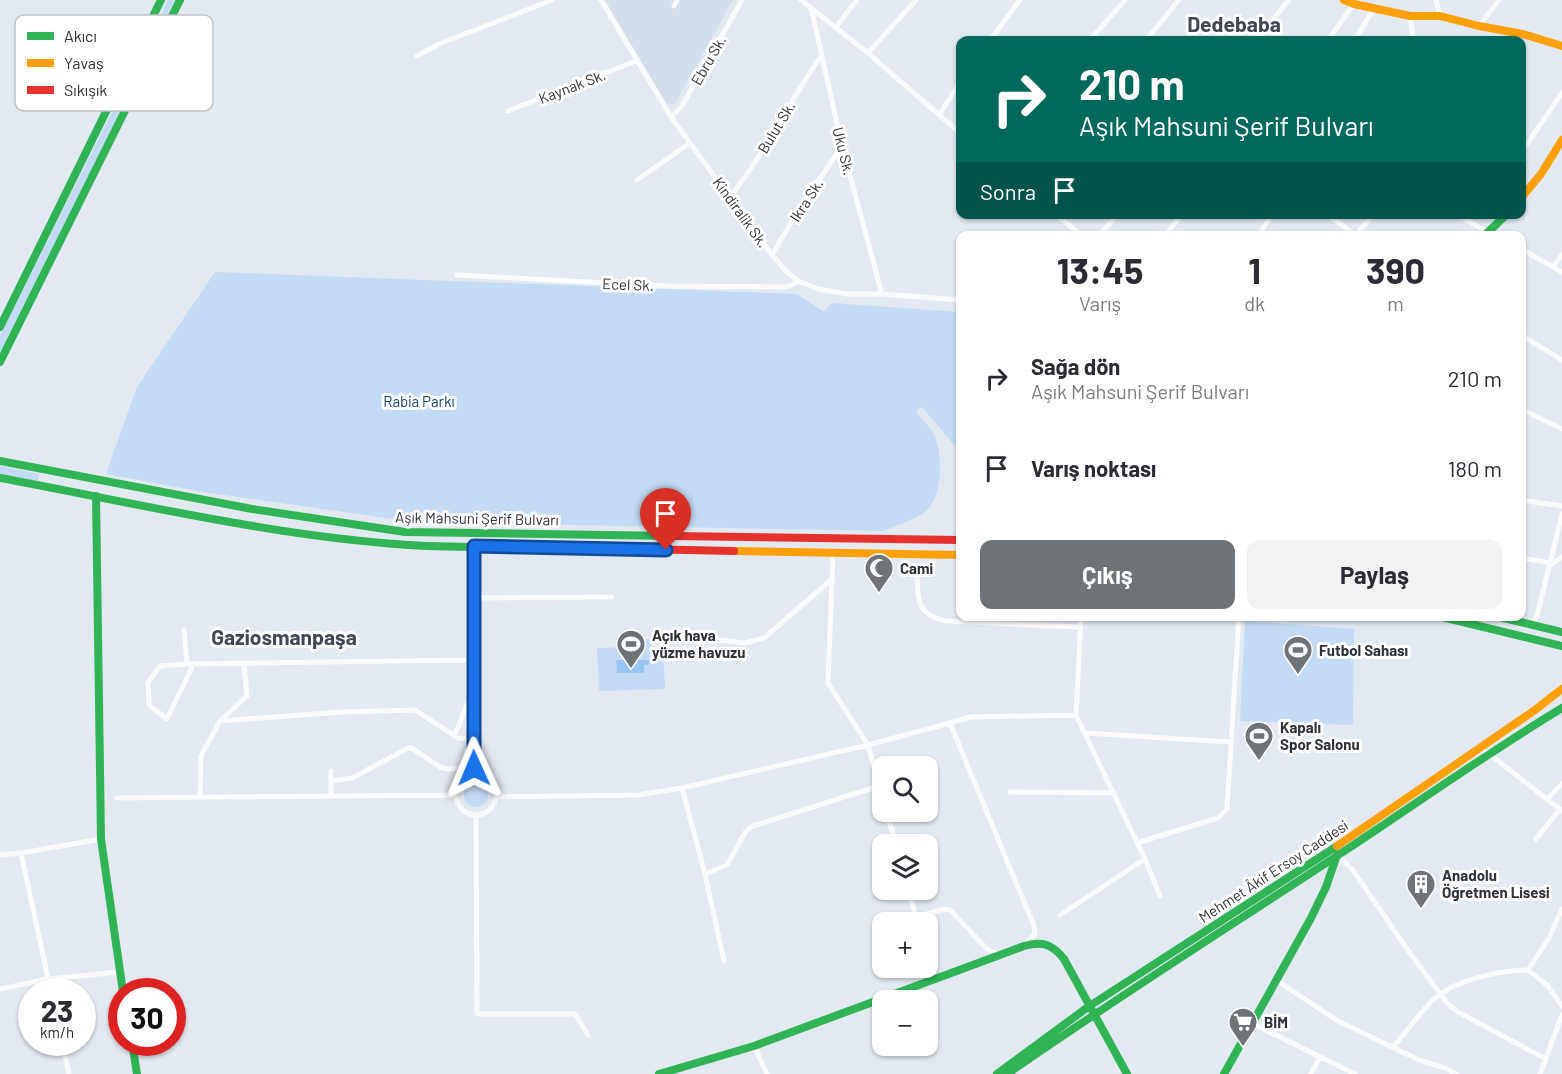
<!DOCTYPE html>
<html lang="tr">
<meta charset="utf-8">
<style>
:root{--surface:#fff;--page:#f2f2f3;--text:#2b2b33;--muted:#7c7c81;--accent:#6e7378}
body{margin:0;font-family:Barlow,sans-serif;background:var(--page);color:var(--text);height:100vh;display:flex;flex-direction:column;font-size:22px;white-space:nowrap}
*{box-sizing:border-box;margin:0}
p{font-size:20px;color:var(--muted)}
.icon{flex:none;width:33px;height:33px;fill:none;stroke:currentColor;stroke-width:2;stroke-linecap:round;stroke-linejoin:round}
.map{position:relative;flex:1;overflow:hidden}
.sheet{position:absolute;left:956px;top:231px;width:570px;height:390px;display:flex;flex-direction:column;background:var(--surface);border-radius:12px;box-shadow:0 2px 4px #0004}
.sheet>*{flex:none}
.banner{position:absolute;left:956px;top:36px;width:570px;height:183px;border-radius:12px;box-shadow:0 2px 4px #0004;background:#00695c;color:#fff;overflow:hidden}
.fabs{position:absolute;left:872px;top:756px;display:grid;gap:12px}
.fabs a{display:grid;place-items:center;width:66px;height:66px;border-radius:12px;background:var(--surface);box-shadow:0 2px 4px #0004;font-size:30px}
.speed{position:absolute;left:18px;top:978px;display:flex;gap:12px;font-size:30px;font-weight:700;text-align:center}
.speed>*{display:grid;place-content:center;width:78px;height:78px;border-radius:50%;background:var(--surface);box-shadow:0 2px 4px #0004;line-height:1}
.speed small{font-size:15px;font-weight:400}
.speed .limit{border:9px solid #d22;background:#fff;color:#111}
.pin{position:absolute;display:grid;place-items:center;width:51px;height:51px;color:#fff;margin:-62px -26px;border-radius:50% 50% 50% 0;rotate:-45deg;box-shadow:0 0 6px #0007}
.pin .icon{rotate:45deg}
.me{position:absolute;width:66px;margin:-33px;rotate:359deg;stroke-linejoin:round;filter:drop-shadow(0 0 4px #0008)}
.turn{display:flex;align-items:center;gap:21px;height:126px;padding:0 24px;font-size:27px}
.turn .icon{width:78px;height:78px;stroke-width:2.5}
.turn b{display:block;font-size:42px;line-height:51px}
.then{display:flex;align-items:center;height:57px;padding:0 24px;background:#0003;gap:12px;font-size:22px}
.eta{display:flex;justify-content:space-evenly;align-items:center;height:102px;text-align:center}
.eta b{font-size:36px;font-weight:700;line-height:42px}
.primary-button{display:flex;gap:12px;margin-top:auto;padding:12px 24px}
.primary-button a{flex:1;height:69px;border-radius:12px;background:var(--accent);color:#fff;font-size:24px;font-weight:700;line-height:69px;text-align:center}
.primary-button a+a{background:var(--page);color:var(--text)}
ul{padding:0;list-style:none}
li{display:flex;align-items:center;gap:18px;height:90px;padding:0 24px}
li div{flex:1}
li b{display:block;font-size:22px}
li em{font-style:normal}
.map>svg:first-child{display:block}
.built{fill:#d3deec}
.green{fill:#c3daf4}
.water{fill:#99c5f2}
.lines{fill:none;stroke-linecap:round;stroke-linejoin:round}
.street{stroke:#fbfcfd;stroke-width:5}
.fast{stroke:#30b455;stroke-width:8}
.slow{stroke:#ff9f0a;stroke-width:8}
.jam{stroke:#e5322d;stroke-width:8}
.route-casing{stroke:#114b97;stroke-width:15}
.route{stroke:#1a73e8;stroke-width:10}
.labels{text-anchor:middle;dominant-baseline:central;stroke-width:6;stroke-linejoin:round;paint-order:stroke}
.street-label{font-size:15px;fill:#2f3338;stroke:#fff}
.park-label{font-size:15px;fill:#19446c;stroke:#fff}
.poi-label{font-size:15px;font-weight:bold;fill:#2f3338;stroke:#fff;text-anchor:start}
.district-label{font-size:21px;font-weight:bold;fill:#3f4853;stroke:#fff}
.key{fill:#fff;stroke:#c1c2c3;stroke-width:1.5}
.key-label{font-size:16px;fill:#2f3338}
</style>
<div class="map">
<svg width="1562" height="1074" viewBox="0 0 1562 1074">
<rect width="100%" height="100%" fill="#e3e9f0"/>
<path class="built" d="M605,0H733L675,104H667Z"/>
<path class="green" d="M168,0H175L0,353V336Z
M215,272L797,294L824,312L831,303L960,312V452L922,407L916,411C921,419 929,425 933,433C939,444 940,457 940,469C938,515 921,516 883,531L415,522L209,493L106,474L137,387Z
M0,466L39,474L38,481L0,474Z
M1245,621L1354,629L1353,725L1240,721Z
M650,639V648H663L665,689L599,691L597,648L633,647V640Z
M464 795a12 12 0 1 1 24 0a12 12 0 1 1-24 0Z"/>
<path class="water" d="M616,660H649V665H644V673H617Z"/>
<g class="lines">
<path class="street" d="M601,0L671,117L772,255L786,271L798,281L818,289L847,294H882L960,300
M801,0L868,53L960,133
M1436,0L1440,16
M674,6L677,0
M811,7L842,146L882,294
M1410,16L1413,40
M1479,26L1499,0
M836,27L857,0
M990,40L1020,0
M1090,40L1125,0
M1146,40L1179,0
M1256,40L1289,0
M1328,40L1354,4
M1355,40L1374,8
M868,53L916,0
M417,56L439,44L552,0
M508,111L636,61
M939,115L960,82
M671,117L682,106L742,0
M1521,153L1562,93
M637,180L690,143
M730,197C765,153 789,102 821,56
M1056,214L1082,236
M1327,214L1355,235
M1455,214L1496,236
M1099,236L1118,214
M1165,236L1182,214
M1258,236L1272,214
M1355,236L1374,214
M1521,249L1562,272
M772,255L796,214L842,146
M1553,267L1562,255
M457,275L667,286L784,287L790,286L798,281
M1521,335L1562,360
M1521,409L1562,429
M1521,500L1562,506
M474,546V775
M833,554L828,683L868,745L882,795
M1521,558L1551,563
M1551,565L1562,557
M917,575C918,601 917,614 945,621L1080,627
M475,598L612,597
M1531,625L1537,616L1562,514
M184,630L187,664
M701,643L709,639L745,643L764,638L832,579
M193,665L167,719L149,705L148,682L160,666L187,664L473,660
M220,721L342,712L415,710L458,738L474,740
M1085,733L1231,742
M454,735C463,721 463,705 474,692
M1478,748L1488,753L1562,811
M331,771V796
M456 795a20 20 0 1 1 40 0a20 20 0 1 1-40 0Z
M331,781L352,778L410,747L440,767L447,769L474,767
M682,788L705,874L724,961
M1010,792L1113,793
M200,797L201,756L220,721L247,696L244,664
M497,797L638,795L682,788L868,745L950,723
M117,798L455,795
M1548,798L1562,784
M886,812L896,844
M476,816L477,1014H575L588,1035
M1536,839L1560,809
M1137,843L1218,818L1227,809L1239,616
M0,855L21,853
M1337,855L1352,869L1412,956L1448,1004L1458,1012L1546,1059
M1145,859L1160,896
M705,874L727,865L746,831L753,826L879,786
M908,890L916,917
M1060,915L1145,859L1076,715L1081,616
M915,922L916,917L944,909L950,910L988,950L1000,955
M1026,944L1035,934L1034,926L950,723L970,717L1076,715
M1528,970L1549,938L1562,909
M1276,980L1338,1021L1419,1060L1445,1068L1456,1074
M0,989L48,979L120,972
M51,992L21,853L101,839
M1251,1023L1355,1074
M62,1042L69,1074
M754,1046L767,1074
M1394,1046C1407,1031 1419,1013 1434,999C1457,979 1498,971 1528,970L1548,986L1562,1006
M1311,1074L1320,1057
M1540,1074L1562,1015"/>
<path class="fast" d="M1484,236L1507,214
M0,327L161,0
M0,362L180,0
M0,461L252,509L405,532L673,536
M0,478C135,503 273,536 409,545C455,548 501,547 546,547
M96,496L101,839L123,992
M1438,616L1562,646
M1496,616L1562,632
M132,1042L137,1074
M659,1074L754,1046L1024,946C1043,941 1052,944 1064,959L1127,1074
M997,1074L1088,1007L1337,846
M1007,1074C1119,996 1235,923 1349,848C1420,801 1489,752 1562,708
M1224,1074L1311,918L1326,887L1337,855"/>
<path class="slow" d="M1344,0L1354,4L1410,16H1440L1479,26L1523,34L1562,46
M1521,198L1541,174L1562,140
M734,551L960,555
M1337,846L1535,710L1562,689"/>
<path class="jam" d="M673,536L960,540
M546,547L734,551"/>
</g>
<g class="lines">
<g class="route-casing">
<path id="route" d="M474,768V546L666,550"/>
</g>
<use href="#route" class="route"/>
</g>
<defs>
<g id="mosque-pin" transform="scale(1.5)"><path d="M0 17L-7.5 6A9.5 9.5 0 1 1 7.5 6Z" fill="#6e7378" stroke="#fff"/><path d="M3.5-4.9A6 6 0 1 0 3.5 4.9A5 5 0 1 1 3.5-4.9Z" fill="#fff"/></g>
<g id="stadium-pin" transform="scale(1.5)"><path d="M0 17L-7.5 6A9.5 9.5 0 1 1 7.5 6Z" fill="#6e7378" stroke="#fff"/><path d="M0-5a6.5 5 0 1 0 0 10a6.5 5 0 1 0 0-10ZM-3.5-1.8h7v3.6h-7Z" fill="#fff"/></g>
<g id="building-pin" transform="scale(1.5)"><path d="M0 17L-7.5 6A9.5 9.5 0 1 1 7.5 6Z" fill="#6e7378" stroke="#fff"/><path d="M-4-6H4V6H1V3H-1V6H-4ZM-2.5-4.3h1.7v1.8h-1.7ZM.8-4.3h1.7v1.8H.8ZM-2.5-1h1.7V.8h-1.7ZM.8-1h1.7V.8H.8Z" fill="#fff"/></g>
<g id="supermarket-pin" transform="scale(1.5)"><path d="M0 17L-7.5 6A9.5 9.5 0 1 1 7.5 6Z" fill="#6e7378" stroke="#fff"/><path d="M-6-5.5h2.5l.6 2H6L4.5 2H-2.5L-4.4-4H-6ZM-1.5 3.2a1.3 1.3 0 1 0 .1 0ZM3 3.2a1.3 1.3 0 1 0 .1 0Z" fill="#fff"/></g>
</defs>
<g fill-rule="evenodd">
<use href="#mosque-pin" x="879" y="568"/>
<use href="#stadium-pin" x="631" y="644"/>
<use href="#stadium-pin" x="1298" y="650"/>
<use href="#stadium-pin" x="1259" y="736"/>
<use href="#building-pin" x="1421" y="884"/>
<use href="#supermarket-pin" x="1243" y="1022"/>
</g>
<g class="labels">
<g class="street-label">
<text transform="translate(708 60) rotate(-60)">Ebru Sk.</text>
<text transform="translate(572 86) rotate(-21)">Kaynak Sk.</text>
<text transform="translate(776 127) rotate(-59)">Bulut Sk.</text>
<text transform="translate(844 151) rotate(76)">Uku Sk.</text>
<text transform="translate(806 200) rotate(-57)">Ikra Sk.</text>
<text transform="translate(741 212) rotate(54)">Kindiralik Sk.</text>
<text transform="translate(628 284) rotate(2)">Ecel Sk.</text>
<text transform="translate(477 518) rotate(1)">Aşık Mahsuni Şerif Bulvarı</text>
<text transform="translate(1273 871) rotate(-33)">Mehmet Âkif Ersoy Caddesi</text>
</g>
<g class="park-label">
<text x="419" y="401">Rabia Parkı</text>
</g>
<g class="poi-label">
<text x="900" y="568">Cami</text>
<text x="652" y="635">Açık hava<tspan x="652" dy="17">yüzme havuzu</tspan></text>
<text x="1319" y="650">Futbol Sahası</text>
<text x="1280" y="727">Kapalı<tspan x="1280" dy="17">Spor Salonu</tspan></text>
<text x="1442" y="875">Anadolu<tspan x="1442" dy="17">Öğretmen Lisesi</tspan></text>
<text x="1264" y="1022">BİM</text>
</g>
<g class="district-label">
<text x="1234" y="23">Dedebaba</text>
<text x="284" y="636">Gaziosmanpaşa</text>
</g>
</g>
<rect x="15" y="15" width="198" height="96" rx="9" class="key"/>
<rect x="27" y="32" width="27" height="8" fill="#30b455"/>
<rect x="27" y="59" width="27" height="8" fill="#ff9f0a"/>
<rect x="27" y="86" width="27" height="8" fill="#e5322d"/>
<g class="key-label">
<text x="64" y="42">Akıcı</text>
<text x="64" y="69">Yavaş</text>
<text x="64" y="96">Sıkışık</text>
</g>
</svg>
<div class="fabs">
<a><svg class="icon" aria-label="search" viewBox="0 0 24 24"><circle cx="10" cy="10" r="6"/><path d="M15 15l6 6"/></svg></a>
<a><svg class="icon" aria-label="layers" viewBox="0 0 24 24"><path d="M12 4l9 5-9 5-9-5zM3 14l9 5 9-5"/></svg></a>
<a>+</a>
<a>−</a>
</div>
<div class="speed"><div>23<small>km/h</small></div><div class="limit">30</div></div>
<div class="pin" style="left:666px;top:550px;background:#d93025"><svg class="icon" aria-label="arrive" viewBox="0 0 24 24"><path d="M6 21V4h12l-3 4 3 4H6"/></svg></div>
<svg class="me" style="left:474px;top:768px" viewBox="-20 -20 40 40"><path d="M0-17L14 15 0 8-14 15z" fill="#1a73e8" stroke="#fff" stroke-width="4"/></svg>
<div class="banner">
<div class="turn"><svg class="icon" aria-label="right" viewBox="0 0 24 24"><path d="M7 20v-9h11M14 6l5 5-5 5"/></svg><div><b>210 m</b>Aşık Mahsuni Şerif Bulvarı</div></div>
<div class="then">Sonra<svg class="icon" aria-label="arrive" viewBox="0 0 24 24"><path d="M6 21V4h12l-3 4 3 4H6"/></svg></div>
</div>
<section class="sheet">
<div class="eta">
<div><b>13:45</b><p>Varış</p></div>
<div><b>1</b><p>dk</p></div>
<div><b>390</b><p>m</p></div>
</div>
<ul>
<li><svg class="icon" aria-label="right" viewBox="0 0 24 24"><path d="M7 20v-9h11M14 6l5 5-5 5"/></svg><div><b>Sağa dön</b><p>Aşık Mahsuni Şerif Bulvarı</p></div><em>210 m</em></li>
<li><svg class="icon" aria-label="arrive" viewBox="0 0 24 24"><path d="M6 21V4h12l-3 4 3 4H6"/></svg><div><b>Varış noktası</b></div><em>180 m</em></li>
</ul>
<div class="primary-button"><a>Çıkış</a><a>Paylaş</a></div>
</section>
</div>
